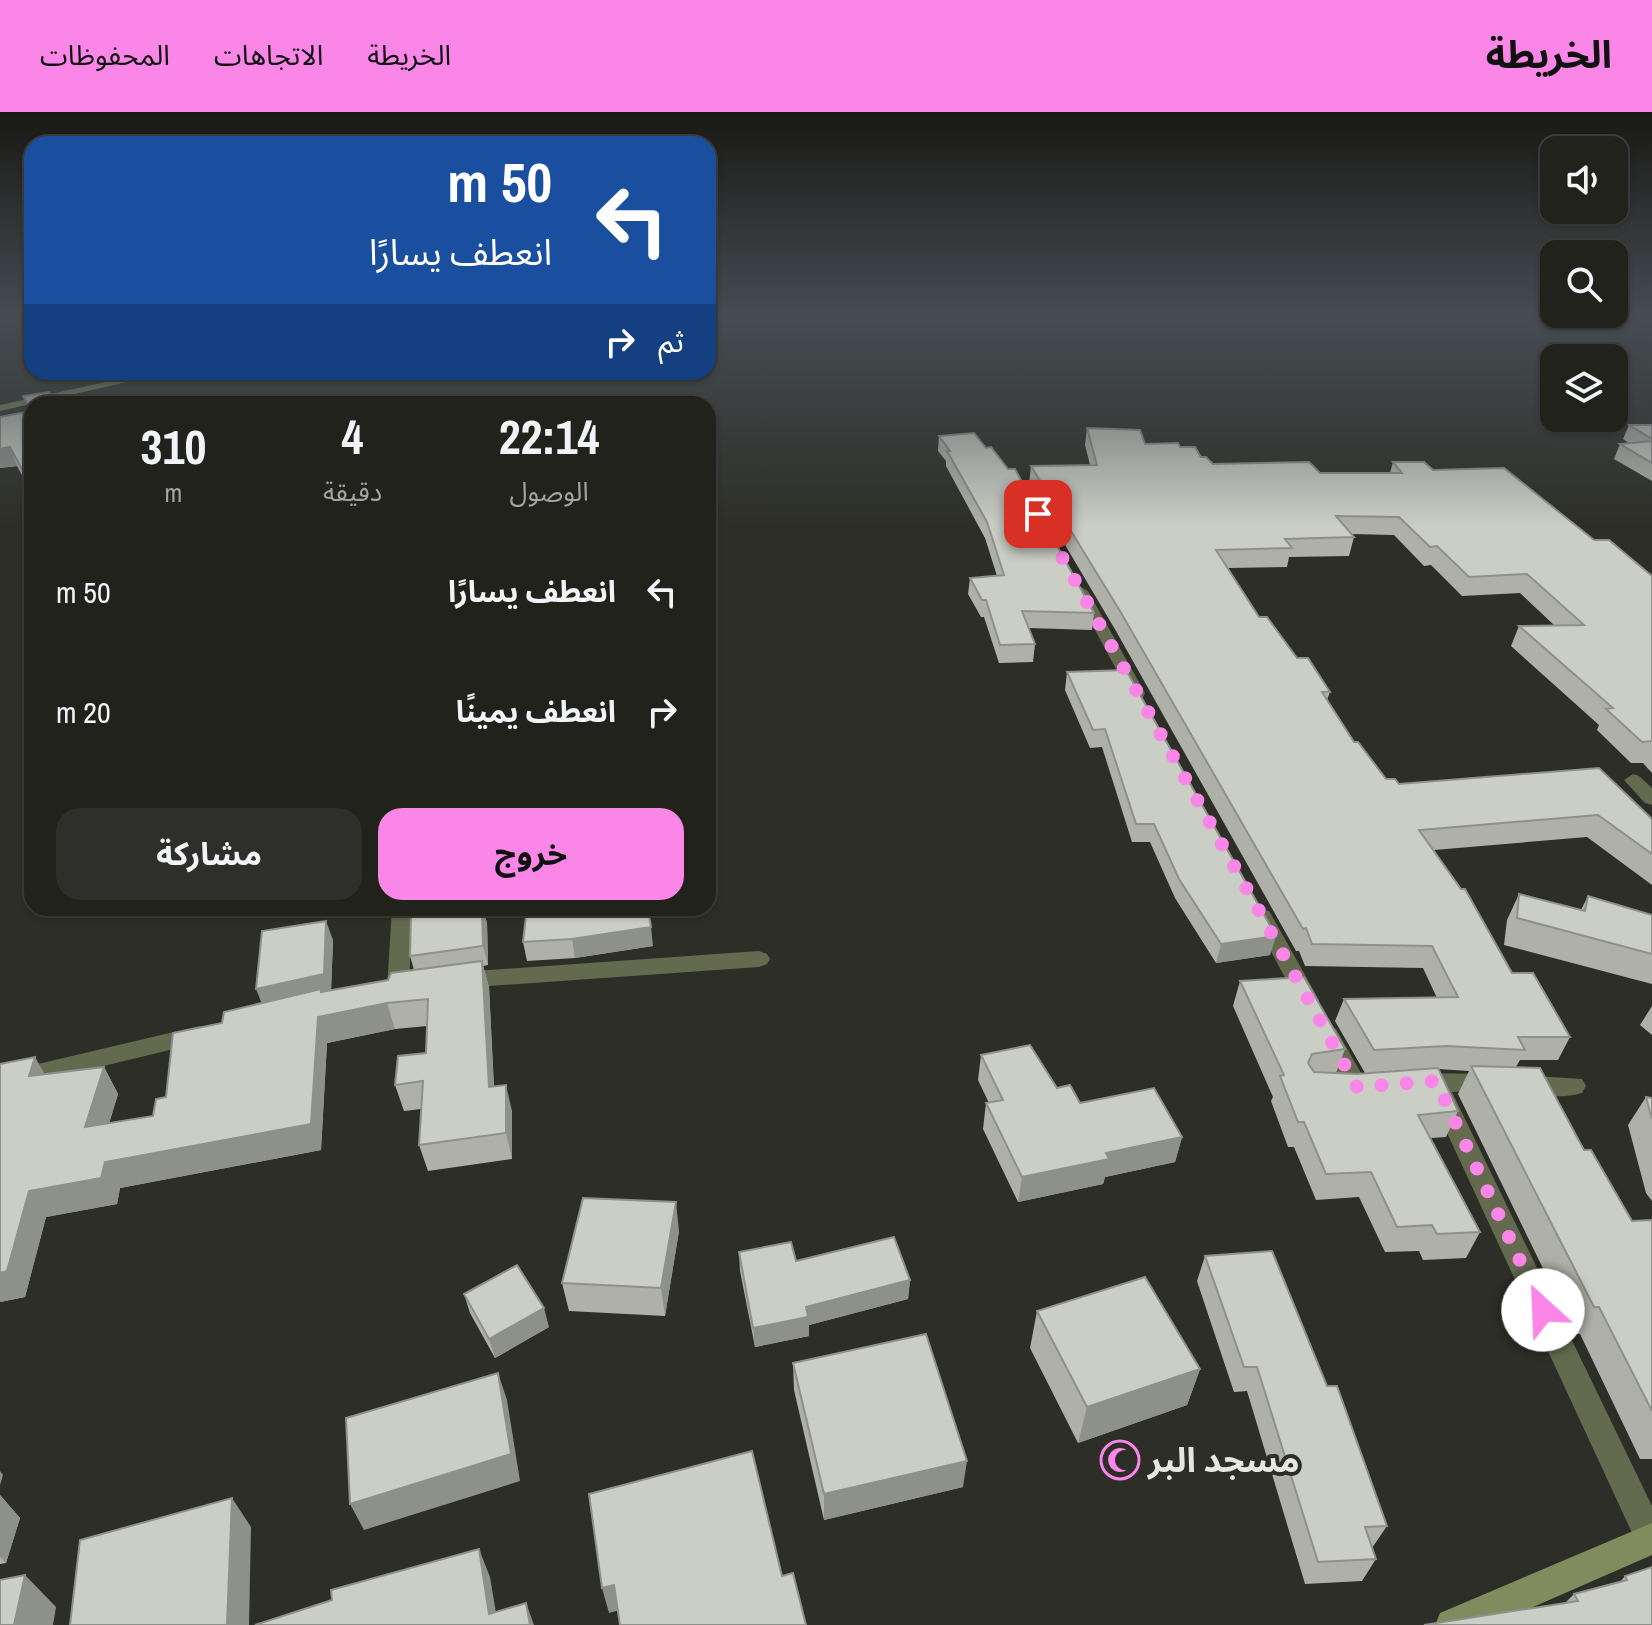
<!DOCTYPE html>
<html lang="ar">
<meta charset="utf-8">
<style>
:root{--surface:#22221d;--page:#2e2f2a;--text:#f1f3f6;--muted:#a2a4a4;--line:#3f3f3b;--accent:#fa87e7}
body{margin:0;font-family:"Archivo Narrow","Noto Sans Arabic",sans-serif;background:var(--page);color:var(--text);direction:rtl;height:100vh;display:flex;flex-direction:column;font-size:30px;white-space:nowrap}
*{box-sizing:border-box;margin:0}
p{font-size:26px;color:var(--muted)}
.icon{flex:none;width:44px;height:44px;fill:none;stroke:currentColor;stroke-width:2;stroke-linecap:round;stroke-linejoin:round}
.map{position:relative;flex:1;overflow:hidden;direction:ltr}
.details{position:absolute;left:24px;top:284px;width:692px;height:520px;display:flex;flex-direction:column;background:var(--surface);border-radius:24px;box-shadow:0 2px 6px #0004,0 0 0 2px var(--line);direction:rtl}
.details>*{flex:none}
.banner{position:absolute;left:24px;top:24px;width:692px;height:244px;border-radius:24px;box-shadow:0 2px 6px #0004,0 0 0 2px var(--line);direction:rtl;background:#1a4fa0;color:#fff;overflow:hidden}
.buttons{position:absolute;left:1540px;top:24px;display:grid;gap:16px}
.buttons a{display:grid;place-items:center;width:88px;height:88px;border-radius:16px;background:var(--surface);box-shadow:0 2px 6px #0004,0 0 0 2px var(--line);font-size:40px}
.pin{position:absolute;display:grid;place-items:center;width:68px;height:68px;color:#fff;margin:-34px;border-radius:16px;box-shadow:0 4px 12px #0006}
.me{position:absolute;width:88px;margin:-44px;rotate:335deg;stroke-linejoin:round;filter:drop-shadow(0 0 6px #0008)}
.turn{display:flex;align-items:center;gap:28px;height:168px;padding:0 32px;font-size:36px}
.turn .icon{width:104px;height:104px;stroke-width:2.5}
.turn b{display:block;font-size:56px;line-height:68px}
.then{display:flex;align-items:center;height:76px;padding:0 32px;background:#0003;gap:16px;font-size:30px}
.eta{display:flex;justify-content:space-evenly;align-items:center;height:136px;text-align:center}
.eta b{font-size:48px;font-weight:700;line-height:56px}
.button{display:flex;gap:16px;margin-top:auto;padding:16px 32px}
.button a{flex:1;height:92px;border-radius:24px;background:var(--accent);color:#111;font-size:32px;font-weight:700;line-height:92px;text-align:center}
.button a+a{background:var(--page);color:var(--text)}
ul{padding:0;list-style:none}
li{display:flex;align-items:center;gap:24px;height:120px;padding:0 32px}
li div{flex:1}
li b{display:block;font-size:30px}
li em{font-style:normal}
header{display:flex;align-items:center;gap:48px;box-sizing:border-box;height:112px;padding:0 40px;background:var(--accent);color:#111}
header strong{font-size:38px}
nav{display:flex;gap:44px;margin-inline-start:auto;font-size:28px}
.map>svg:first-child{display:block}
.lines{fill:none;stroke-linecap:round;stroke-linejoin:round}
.street{fill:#636a4d;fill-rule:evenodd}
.secondary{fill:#808b5e;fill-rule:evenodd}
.wall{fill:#afb1a9}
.shaded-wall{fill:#8e908a}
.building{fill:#cbcec5;stroke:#8e908a;stroke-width:2}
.route{stroke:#fa87e7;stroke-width:14;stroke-dasharray:0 25.2}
.labels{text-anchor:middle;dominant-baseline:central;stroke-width:8;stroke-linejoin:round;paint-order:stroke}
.near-poi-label{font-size:34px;font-weight:bold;fill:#e5e7e2;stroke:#2d2e27;text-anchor:start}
</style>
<header>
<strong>الخريطة</strong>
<nav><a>الخريطة</a><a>الاتجاهات</a><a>المحفوظات</a></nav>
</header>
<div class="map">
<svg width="1652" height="1513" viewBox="0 0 1652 1513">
<rect width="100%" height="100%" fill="#2d2e27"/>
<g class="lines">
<path class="street" d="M1081,475L1088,479L1145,581L1143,585L1137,586L1129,581L1074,479Z
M1633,662L1639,664L1652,676V693L1645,691L1624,668Z
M392,796H412L409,876L406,882H390L387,876Z
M1262,797L1269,799L1272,804L1319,888L1316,894H1300L1297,888L1252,804L1255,799Z
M759,839L767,842L770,847L767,852L759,855L461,876L453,874L450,868L453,862L461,860Z
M199,914L207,917L211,923L207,929L0,979V961Z
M1328,914L1336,917L1365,968L1369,975L1365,982L1357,984L1349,982L1316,923L1320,917Z
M1418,961L1490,962L1498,964L1502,971L1498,978L1452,980L1652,1394V1443L1640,1438L1430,984L1432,979L1410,977L1406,970L1410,963Z
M1522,963L1582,967L1586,974L1582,981C1564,987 1532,984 1514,979L1510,972L1514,965Z"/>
<path class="secondary" d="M151,260H171L0,299V293Z
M1652,1411V1443L1492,1513H1435L1440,1501Z"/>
</g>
<path class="wall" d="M23,284L32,292L31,380L17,354L0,356V305L30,300Z
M1629,313H1652V369L1614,347L1620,332L1629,331L1623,327Z
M1087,316L1145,332L1180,335L1201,345L1213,352L1320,361H1390L1393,350L1433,358L1594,428L1652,464V661L1643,651H1631L1597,618L1599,613L1511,534L1519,514H1555L1520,481L1462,484L1431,453L1424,454L1394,423L1352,422L1354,425L1349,444L1289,445L1287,455L1228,456L1259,505L1330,580L1327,588L1354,630L1386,667L1399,672L1652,707V773L1587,725L1434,738L1512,861L1570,925L1558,948H1520L1516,955L1584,1038L1632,1109L1652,1108V1347H1640L1580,1222H1575L1458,982L1469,959L1438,957L1458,999L1446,1025L1431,1026L1480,1120L1466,1146L1423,1148L1419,1139L1385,1140L1359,1085L1316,1088L1294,1035H1288L1271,989L1273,985L1233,894L1240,869L1345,937L1336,961L1357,962L1409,958L1365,961L1335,909L1344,887L1437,886L1423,856L1305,854L1299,839H1296L1116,519L1029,372L1031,354L1090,353L1085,333Z
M939,324L1094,501L1092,518L1028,516L1035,532L1033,550L999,551L984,505H981L968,482L970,466L997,464L985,426L946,354V349L938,339Z
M1067,560L1270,843L1216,851L1175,786L1150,730H1132L1102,635L1090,636L1065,578Z
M1519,782L1581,798L1588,784L1652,803V872L1504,833L1507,808Z
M421,796H483L487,811L488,853L483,854L489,875L494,974L512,999V1047L428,1059L419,1033L421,997L404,999L395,973L426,941L427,914L395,917L327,931L321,1038L120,1076L117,1092L46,1105L25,1185L0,1190V952L45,962L104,955L118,982L109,1011L153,1004L222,911L262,891L333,828L331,878L388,868L414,858L410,844L422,800Z
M576,801L653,834L575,846L527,849L523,830Z
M1652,894V923L1640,913Z
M981,943L1057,976L1080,991L1182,1025L1175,1050L1105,1065L1103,1072L1018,1090L983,1017L986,991H989L978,968Z
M1646,985L1652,986V1089L1646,1081L1628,1013Z
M679,1119L665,1204L569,1199L562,1171Z
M739,1140L910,1168L908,1187L809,1213V1224L755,1235L740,1159Z
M1205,1144L1327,1274L1387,1414L1372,1436L1376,1447L1362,1469L1305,1472L1247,1279L1234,1280L1197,1169Z
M464,1182L549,1215L495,1246L470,1201Z
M1037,1199L1200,1257L1187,1293L1078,1331L1030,1236Z
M793,1251L963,1375L824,1408L794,1278Z
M0,1383L20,1406L6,1451L0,1452Z
M1625,1464L1652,1513L1565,1491L1574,1482L1620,1470Z"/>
<path class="shaded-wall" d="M10,335L17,354L0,356V337Z
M32,360V380H31L24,361Z
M482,796L487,811L488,853L483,834Z
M326,809L333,828L331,881L387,891L395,917L327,931L321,1038L120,1076L117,1092L46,1105L25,1185L0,1190V1161L29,1079L105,1050L264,897L256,877Z
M651,815L653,834L575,846L572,827Z
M1276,824L1270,843L1216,851L1221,832Z
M482,849L489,875L495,1002L489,975Z
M35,945L50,971L29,964Z
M104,955L118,982L100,1042L85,1015Z
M506,973L512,999V1047L506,1021Z
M1182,1025L1175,1050L1105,1065L1103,1072L1018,1090L1022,1065L1106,1041Z
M676,1090L679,1119L665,1204L661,1176Z
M910,1168L908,1187L809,1213V1224L755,1235L753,1216L806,1195Z
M544,1196L549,1215L495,1246L489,1227Z
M1200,1257L1187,1293L1078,1331L1087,1295Z
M498,1261L507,1288L520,1369L364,1418L350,1392Z
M967,1349L963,1375L824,1408V1382Z
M0,1359L3,1363L0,1373Z
M0,1383L20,1406L6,1451L0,1445Z
M232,1386L251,1415L249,1513H227Z
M479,1437L490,1465L498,1513L489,1502Z
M25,1463L56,1495L53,1513H14Z
M614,1473L620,1498L609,1501L602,1476Z
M526,1491L534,1513H530Z"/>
<path class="building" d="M49,280L55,292H32V360L24,361L10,335L0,337V305L31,299L23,284Z
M1629,313H1652V327Z
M1087,316L1140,318L1145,332L1178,331L1180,335H1195L1201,345H1206L1213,352L1309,350L1320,361H1402L1393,350H1424L1433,358L1504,356L1594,428H1609L1652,464V629L1642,630L1606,597L1613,596L1519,514L1584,513L1527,462L1469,465L1437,434L1430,435L1399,405L1336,404L1354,425L1285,427L1292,436L1216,438L1259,505H1267L1297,546H1308L1330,580H1322L1354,630H1358L1386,667H1395L1399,672L1599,656L1652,707V742L1598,703L1419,718L1461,777H1465L1512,861H1533L1570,925H1518L1525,938L1446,934L1374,938L1344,887L1458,885L1432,834L1312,832L1306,816L1303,817L1120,499L1031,354L1097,353Z
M974,321L986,336L991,335L1008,357H1015L1094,501L1022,499L1035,532L1000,533L986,488H982L970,466L1004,463L987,410L947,339H950L939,324Z
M1652,329V351L1620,332Z
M1126,558L1276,824L1221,832L1179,767L1154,712H1136L1105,617L1093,618L1067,560Z
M1519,782L1585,799L1588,784L1652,803V842L1517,806Z
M421,796H482L483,834L410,844L411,802L422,800Z
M576,796H648L651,815L572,827L523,830L526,804L576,801Z
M326,809L324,862L256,877L262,819Z
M482,849L489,975L506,973V1021L419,1033L423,969L395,973L398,944L426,941L428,887L387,891L318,905L311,1012L105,1050L101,1066L29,1079L7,1159L0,1161V952L35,945L29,964L104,955L85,1015L153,1004L156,987L166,985L173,921L222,911L224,900L321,877V880L388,868L391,861Z
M1304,865L1345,937L1312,942L1308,951L1314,960L1357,962L1438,956L1458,999L1418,1003L1480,1120L1437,1122L1432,1113L1397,1115L1371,1060L1326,1062L1304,1010H1298L1280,964L1284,963L1240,869Z
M1030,933L1057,976L1070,973L1080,991L1154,976L1182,1025L1106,1041L1109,1047L1022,1065L986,991L1003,988L981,943Z
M1471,954L1540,956L1584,1038H1591L1632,1109L1652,1108V1299L1599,1195H1594Z
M1646,985L1652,986V1007Z
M583,1086L676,1090L661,1176L562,1171Z
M894,1125L910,1168L806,1195L808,1205L753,1216L739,1140L791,1130L796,1149Z
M1272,1139L1327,1274H1337L1387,1414L1365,1415L1376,1447L1318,1450L1257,1255H1244L1205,1144Z
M517,1153L544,1196L489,1227L464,1182Z
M1145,1165L1200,1257L1087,1295L1037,1199Z
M926,1222L967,1349L824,1382L793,1251Z
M498,1261L511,1342L350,1392L346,1306Z
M752,1339L782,1464L793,1461L806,1513H620L614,1473L602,1476L589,1382Z
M232,1386L227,1513H70L80,1428Z
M479,1437L489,1502L526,1491L530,1513H255L332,1488L331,1478Z
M1652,1455V1513H1424L1578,1489L1574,1482L1627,1468L1625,1464Z
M25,1463L14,1513H0V1468Z"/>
<linearGradient id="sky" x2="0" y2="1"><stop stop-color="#191915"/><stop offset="0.49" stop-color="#464c52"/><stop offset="1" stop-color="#464c52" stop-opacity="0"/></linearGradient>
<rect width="1652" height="415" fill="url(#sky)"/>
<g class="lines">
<path class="route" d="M1038,402L1357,975L1436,969L1543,1198"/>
</g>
<defs>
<g id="mosque-ring" transform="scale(2)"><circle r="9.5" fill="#2d2e27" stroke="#fa87e7" stroke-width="1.5"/><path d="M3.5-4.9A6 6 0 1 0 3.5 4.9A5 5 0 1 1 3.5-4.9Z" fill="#fa87e7"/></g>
</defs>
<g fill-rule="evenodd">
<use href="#mosque-ring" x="1120" y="1348"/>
</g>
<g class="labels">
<g class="near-poi-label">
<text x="1148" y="1348">مسجد البر</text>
</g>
</g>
</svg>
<div class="buttons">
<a><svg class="icon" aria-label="sound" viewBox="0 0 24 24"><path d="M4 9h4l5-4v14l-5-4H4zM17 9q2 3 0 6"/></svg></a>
<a><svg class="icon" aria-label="search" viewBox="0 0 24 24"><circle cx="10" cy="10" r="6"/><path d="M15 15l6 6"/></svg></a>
<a><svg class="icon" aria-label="layers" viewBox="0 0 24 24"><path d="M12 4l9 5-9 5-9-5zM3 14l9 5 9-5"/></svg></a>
</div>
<div class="pin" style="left:1038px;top:402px;background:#d93025"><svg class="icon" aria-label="arrive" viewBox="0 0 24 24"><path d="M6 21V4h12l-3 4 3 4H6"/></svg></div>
<svg class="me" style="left:1543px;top:1198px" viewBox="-20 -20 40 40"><circle r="19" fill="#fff"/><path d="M0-13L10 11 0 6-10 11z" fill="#fa87e7"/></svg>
<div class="banner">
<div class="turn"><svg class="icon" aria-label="left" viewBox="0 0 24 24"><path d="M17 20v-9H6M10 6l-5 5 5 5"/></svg><div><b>50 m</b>انعطف يسارًا</div></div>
<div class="then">ثم<svg class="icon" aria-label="right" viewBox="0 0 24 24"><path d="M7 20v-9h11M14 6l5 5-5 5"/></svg></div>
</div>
<section class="details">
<div class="eta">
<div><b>22:14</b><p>الوصول</p></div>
<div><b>4</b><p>دقيقة</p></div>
<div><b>310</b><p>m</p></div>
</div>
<ul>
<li><svg class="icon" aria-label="left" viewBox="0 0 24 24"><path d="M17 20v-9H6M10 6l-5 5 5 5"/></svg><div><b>انعطف يسارًا</b></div><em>50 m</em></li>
<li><svg class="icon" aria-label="right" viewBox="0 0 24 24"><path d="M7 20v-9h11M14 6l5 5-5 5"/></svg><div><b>انعطف يمينًا</b></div><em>20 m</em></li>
</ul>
<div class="button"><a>خروج</a><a>مشاركة</a></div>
</section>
</div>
